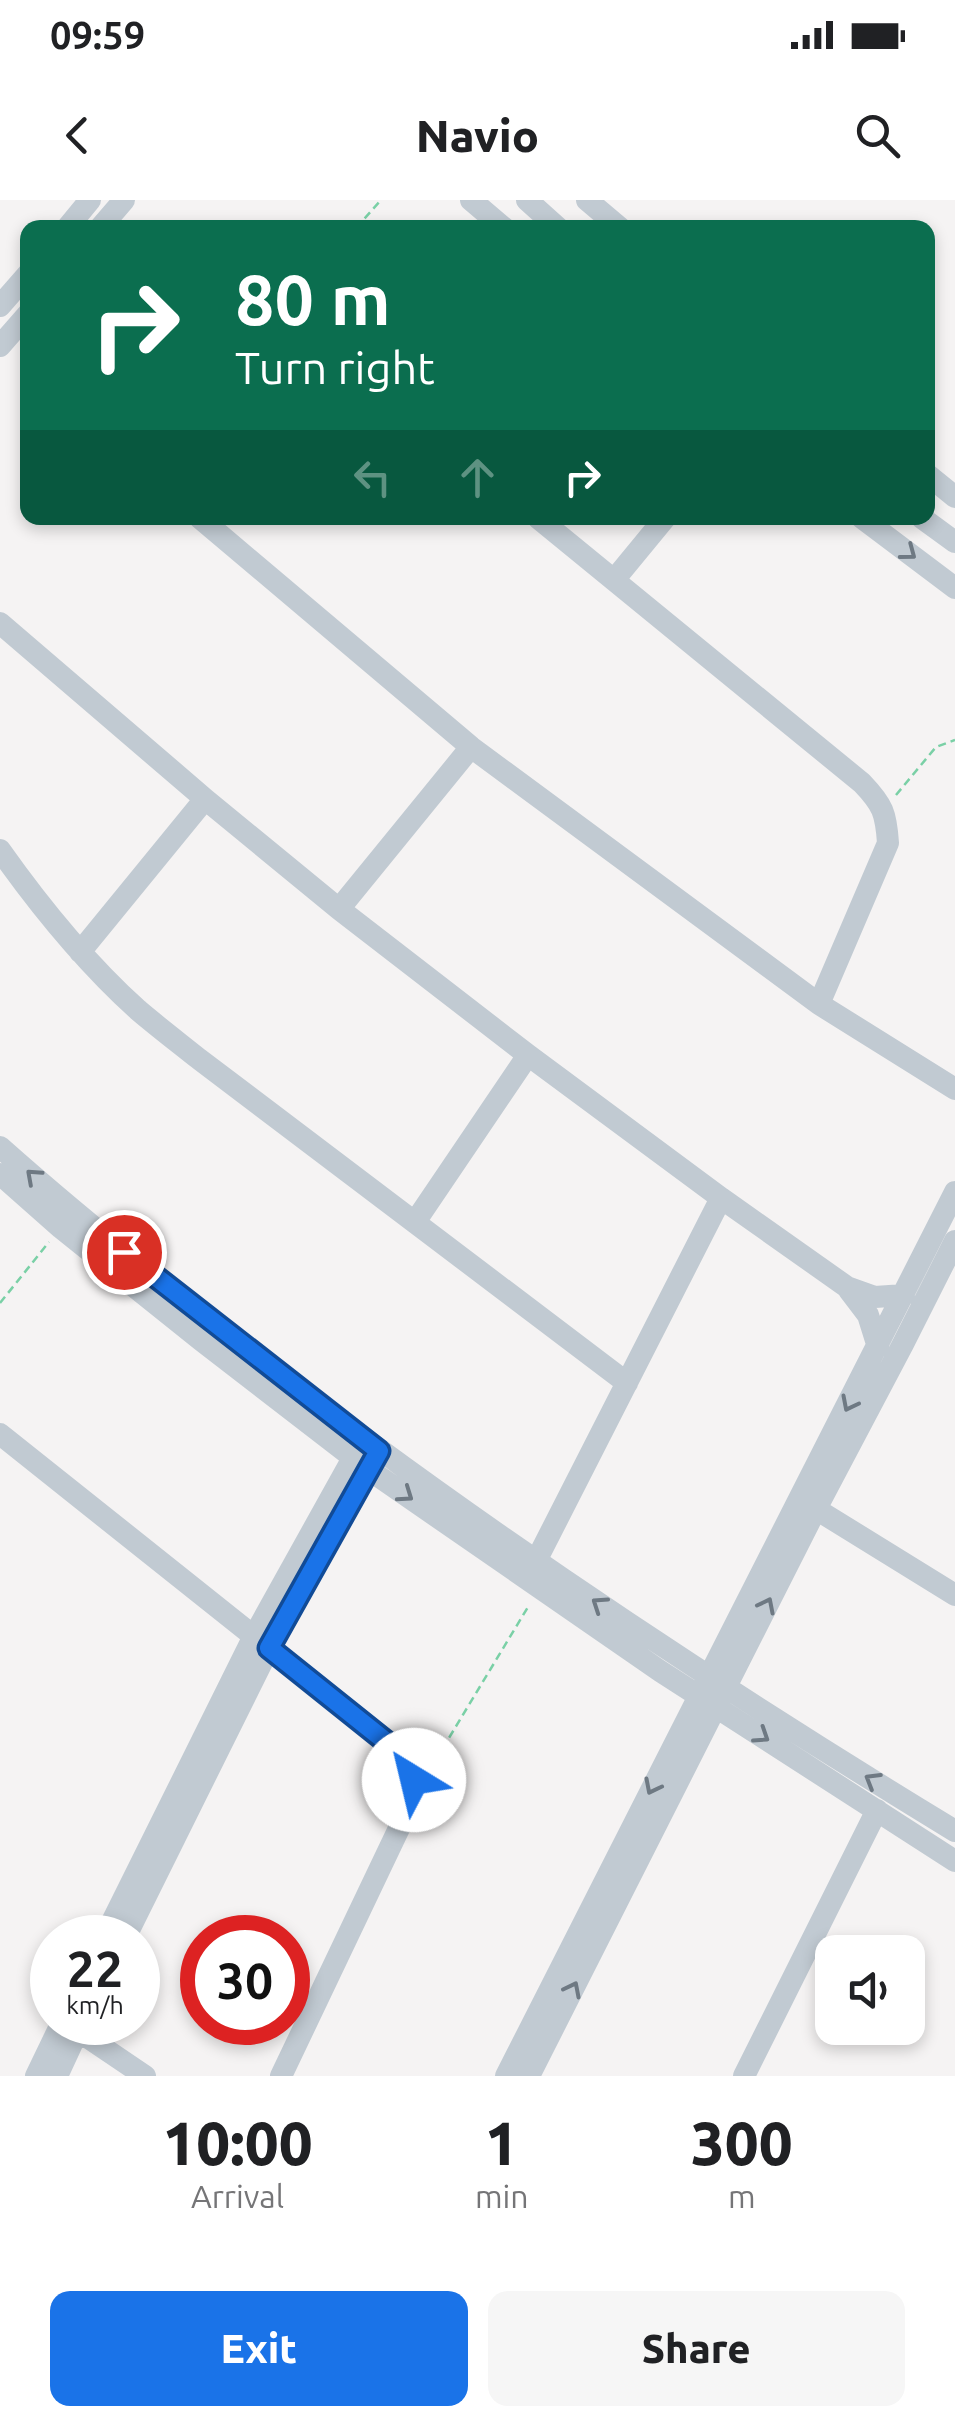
<!DOCTYPE html>
<style>
:root{--surface:#fff;--page:#f6f6f6;--text:#202124;--muted:#757577;--accent:#1a73e8}
body{margin:0;font-family:Ubuntu,sans-serif;background:var(--page);color:var(--text);height:100vh;display:flex;flex-direction:column;font-size:38px;white-space:nowrap}
*{box-sizing:border-box;margin:0}
p{font-size:32px;color:var(--muted)}
.icon{flex:none;width:55px;height:55px;fill:none;stroke:currentColor;stroke-width:2;stroke-linecap:round;stroke-linejoin:round}
.map{position:relative;height:1876px;overflow:hidden}
.panel{display:flex;flex-direction:column;background:var(--surface);flex:1}
.panel>*{flex:none}
.banner{position:absolute;left:20px;top:20px;width:915px;height:305px;border-radius:20px;box-shadow:0 5px 15px #0003;background:#0b6e4f;color:#fff;overflow:hidden}
.fabs{position:absolute;left:815px;top:1735px;display:grid;gap:20px}
.fabs a{display:grid;place-items:center;width:110px;height:110px;border-radius:20px;background:var(--surface);box-shadow:0 5px 15px #0003;font-size:50px}
.speed{position:absolute;left:30px;top:1715px;display:flex;gap:20px;font-size:50px;font-weight:700;text-align:center}
.speed>*{display:grid;place-content:center;width:130px;height:130px;border-radius:50%;background:var(--surface);box-shadow:0 5px 15px #0003;line-height:1}
.speed small{font-size:25px;font-weight:400}
.speed .limit{border:15px solid #d22;background:#fff;color:#111}
.pin{position:absolute;display:grid;place-items:center;width:85px;height:85px;color:#fff;margin:-42px;border:5px solid #fff;border-radius:50%;box-shadow:0 2px 10px #0007}
.me{position:absolute;width:110px;margin:-55px;rotate:324deg;stroke-linejoin:round;filter:drop-shadow(0 0 8px #0008)}
.turn{display:flex;align-items:center;gap:35px;height:210px;padding:0 50px;font-size:45px}
.turn .icon{width:130px;height:130px;stroke-width:2.5}
.turn b{display:block;font-size:70px;line-height:85px}
.lanes{display:flex;align-items:center;height:95px;padding:0 50px;background:#0003;justify-content:center;gap:50px;direction:ltr}
.lanes .off{opacity:.35}
.eta{display:flex;justify-content:space-evenly;align-items:center;height:170px;text-align:center}
.eta b{font-size:60px;font-weight:800;line-height:70px}
.primary-button{display:flex;gap:20px;margin-top:auto;padding:20px 50px}
.primary-button a{flex:1;height:115px;border-radius:20px;background:var(--accent);color:#fff;font-size:40px;font-weight:800;line-height:115px;text-align:center}
.primary-button a+a{background:var(--page);color:var(--text)}
.status{display:flex;justify-content:space-between;align-items:center;height:70px;padding:0 50px;background:var(--surface);direction:ltr}
.status svg{height:28px;fill:currentColor}
header{display:flex;justify-content:space-between;align-items:center;height:130px;padding:0 50px;background:var(--surface);font-size:45px;font-weight:800}
.map>svg:first-child{display:block}
.lines{fill:none;stroke-linecap:round;stroke-linejoin:round}
.path{stroke:#7ad0a6;stroke-width:2.5;stroke-dasharray:8 5;stroke-linecap:butt}
.minor{stroke:#c1cad2;stroke-width:22}
.oneway{stroke:#6e7983}
.route-casing{stroke:#114b97;stroke-width:25}
.route{stroke:#1a73e8;stroke-width:18}
</style>
<div class="status"><b>09:59</b><svg viewBox="0 0 49 12"><path d="M0 12V9h3v3zM5 12V6h3v6zM10 12V3h3v9zM15 12V0h3v12zM26 1h20v11H26zM47 4h2v5h-2z"/></svg></div>
<header><svg class="icon" aria-label="back" viewBox="0 0 24 24"><path d="M15 5l-7 7 7 7"/></svg>Navio<svg class="icon" aria-label="search" viewBox="0 0 24 24"><circle cx="10" cy="10" r="6"/><path d="M15 15l6 6"/></svg></header>
<div class="map">
<svg width="955" height="1876" viewBox="0 0 955 1876">
<rect width="100%" height="100%" fill="#f5f3f3"/>
<g class="lines">
<path class="path" d="M356,28L381,0
M896,595L936,547L955,540
M0,1103L49,1042
M429,1571L528,1407"/>
<path class="minor" d="M471,0L504,28
M527,0L558,28
M587,0L620,28
M67,28L90,0
M100,28L124,0
M0,106L28,74
M0,146L28,114
M928,275L955,297
M200,318L471,547L819,804L955,889
M538,318L862,583C883,605 886,613 888,643L819,804
M862,318L955,388
M922,318L955,342
M614,380L665,318
M0,423L205,599L339,709L528,855L721,998L847,1087L875,1097L904,1095
M0,650C41,708 85,762 138,810C158,827 179,843 199,859L627,1183
M339,709L471,547
M80,752L205,599
M0,947C83,1021 170,1090 258,1158C480,1330 715,1485 955,1631
M0,974L61,1028L202,1141L368,1269L660,1471L955,1661
M415,1022L528,855
M849,1090L868,1115L878,1147
M0,1234L394,1548C409,1565 414,1577 413,1599L281,1876
M816,1309L955,1395
M536,1361L721,998
M104,1738L254,1436L359,1247
M125,1738L269,1448L375,1258
M65,1822L145,1876
M36,1876L62,1822
M57,1876L82,1822
M506,1876L955,992
M529,1876L816,1309L903,1144L955,1041
M744,1876L877,1610"/>
</g>
<defs><path id="oneway-chevron" d="M-2-3.5L2.5 0L-2 3.5" fill="none" stroke-width="1.6" stroke-linecap="round" stroke-linejoin="round" transform="scale(2.5)"/></defs>
<g class="oneway">
<use href="#oneway-chevron" transform="translate(909 353) rotate(37)"/>
<use href="#oneway-chevron" transform="translate(33 976) rotate(-138)"/>
<use href="#oneway-chevron" transform="translate(849 1204) rotate(117)"/>
<use href="#oneway-chevron" transform="translate(406 1295) rotate(35)"/>
<use href="#oneway-chevron" transform="translate(599 1404) rotate(-146)"/>
<use href="#oneway-chevron" transform="translate(767 1405) rotate(-63)"/>
<use href="#oneway-chevron" transform="translate(762 1536) rotate(33)"/>
<use href="#oneway-chevron" transform="translate(872 1580) rotate(-149)"/>
<use href="#oneway-chevron" transform="translate(652 1587) rotate(117)"/>
<use href="#oneway-chevron" transform="translate(573 1789) rotate(-63)"/>
</g>
<g class="lines">
<g class="route-casing">
<path id="route" d="M124,1052L379,1251L269,1448L394,1548L407,1562L414,1580"/>
</g>
<use href="#route" class="route"/>
</g>
</svg>
<div class="fabs">
<a><svg class="icon" aria-label="sound" viewBox="0 0 24 24"><path d="M4 9h4l5-4v14l-5-4H4zM17 9q2 3 0 6"/></svg></a>
</div>
<div class="speed"><div>22<small>km/h</small></div><div class="limit">30</div></div>
<div class="pin" style="left:124px;top:1052px;background:#d93025"><svg class="icon" aria-label="arrive" viewBox="0 0 24 24"><path d="M6 21V4h12l-3 4 3 4H6"/></svg></div>
<svg class="me" style="left:414px;top:1580px" viewBox="-20 -20 40 40"><circle r="19" fill="#fff"/><path d="M0-13L10 11 0 6-10 11z" fill="#1a73e8"/></svg>
<div class="banner">
<div class="turn"><svg class="icon" aria-label="right" viewBox="0 0 24 24"><path d="M7 20v-9h11M14 6l5 5-5 5"/></svg><div><b>80 m</b>Turn right</div></div>
<div class="lanes"><svg class="icon off" aria-label="left" viewBox="0 0 24 24"><path d="M17 20v-9H6M10 6l-5 5 5 5"/></svg><svg class="icon off" aria-label="ahead" viewBox="0 0 24 24"><path d="M12 20V5M6 11l6-6 6 6"/></svg><svg class="icon" aria-label="right" viewBox="0 0 24 24"><path d="M7 20v-9h11M14 6l5 5-5 5"/></svg></div>
</div>
</div>
<section class="panel">
<div class="eta">
<div><b>10:00</b><p>Arrival</p></div>
<div><b>1</b><p>min</p></div>
<div><b>300</b><p>m</p></div>
</div>
<div class="primary-button"><a>Exit</a><a>Share</a></div>
</section>
